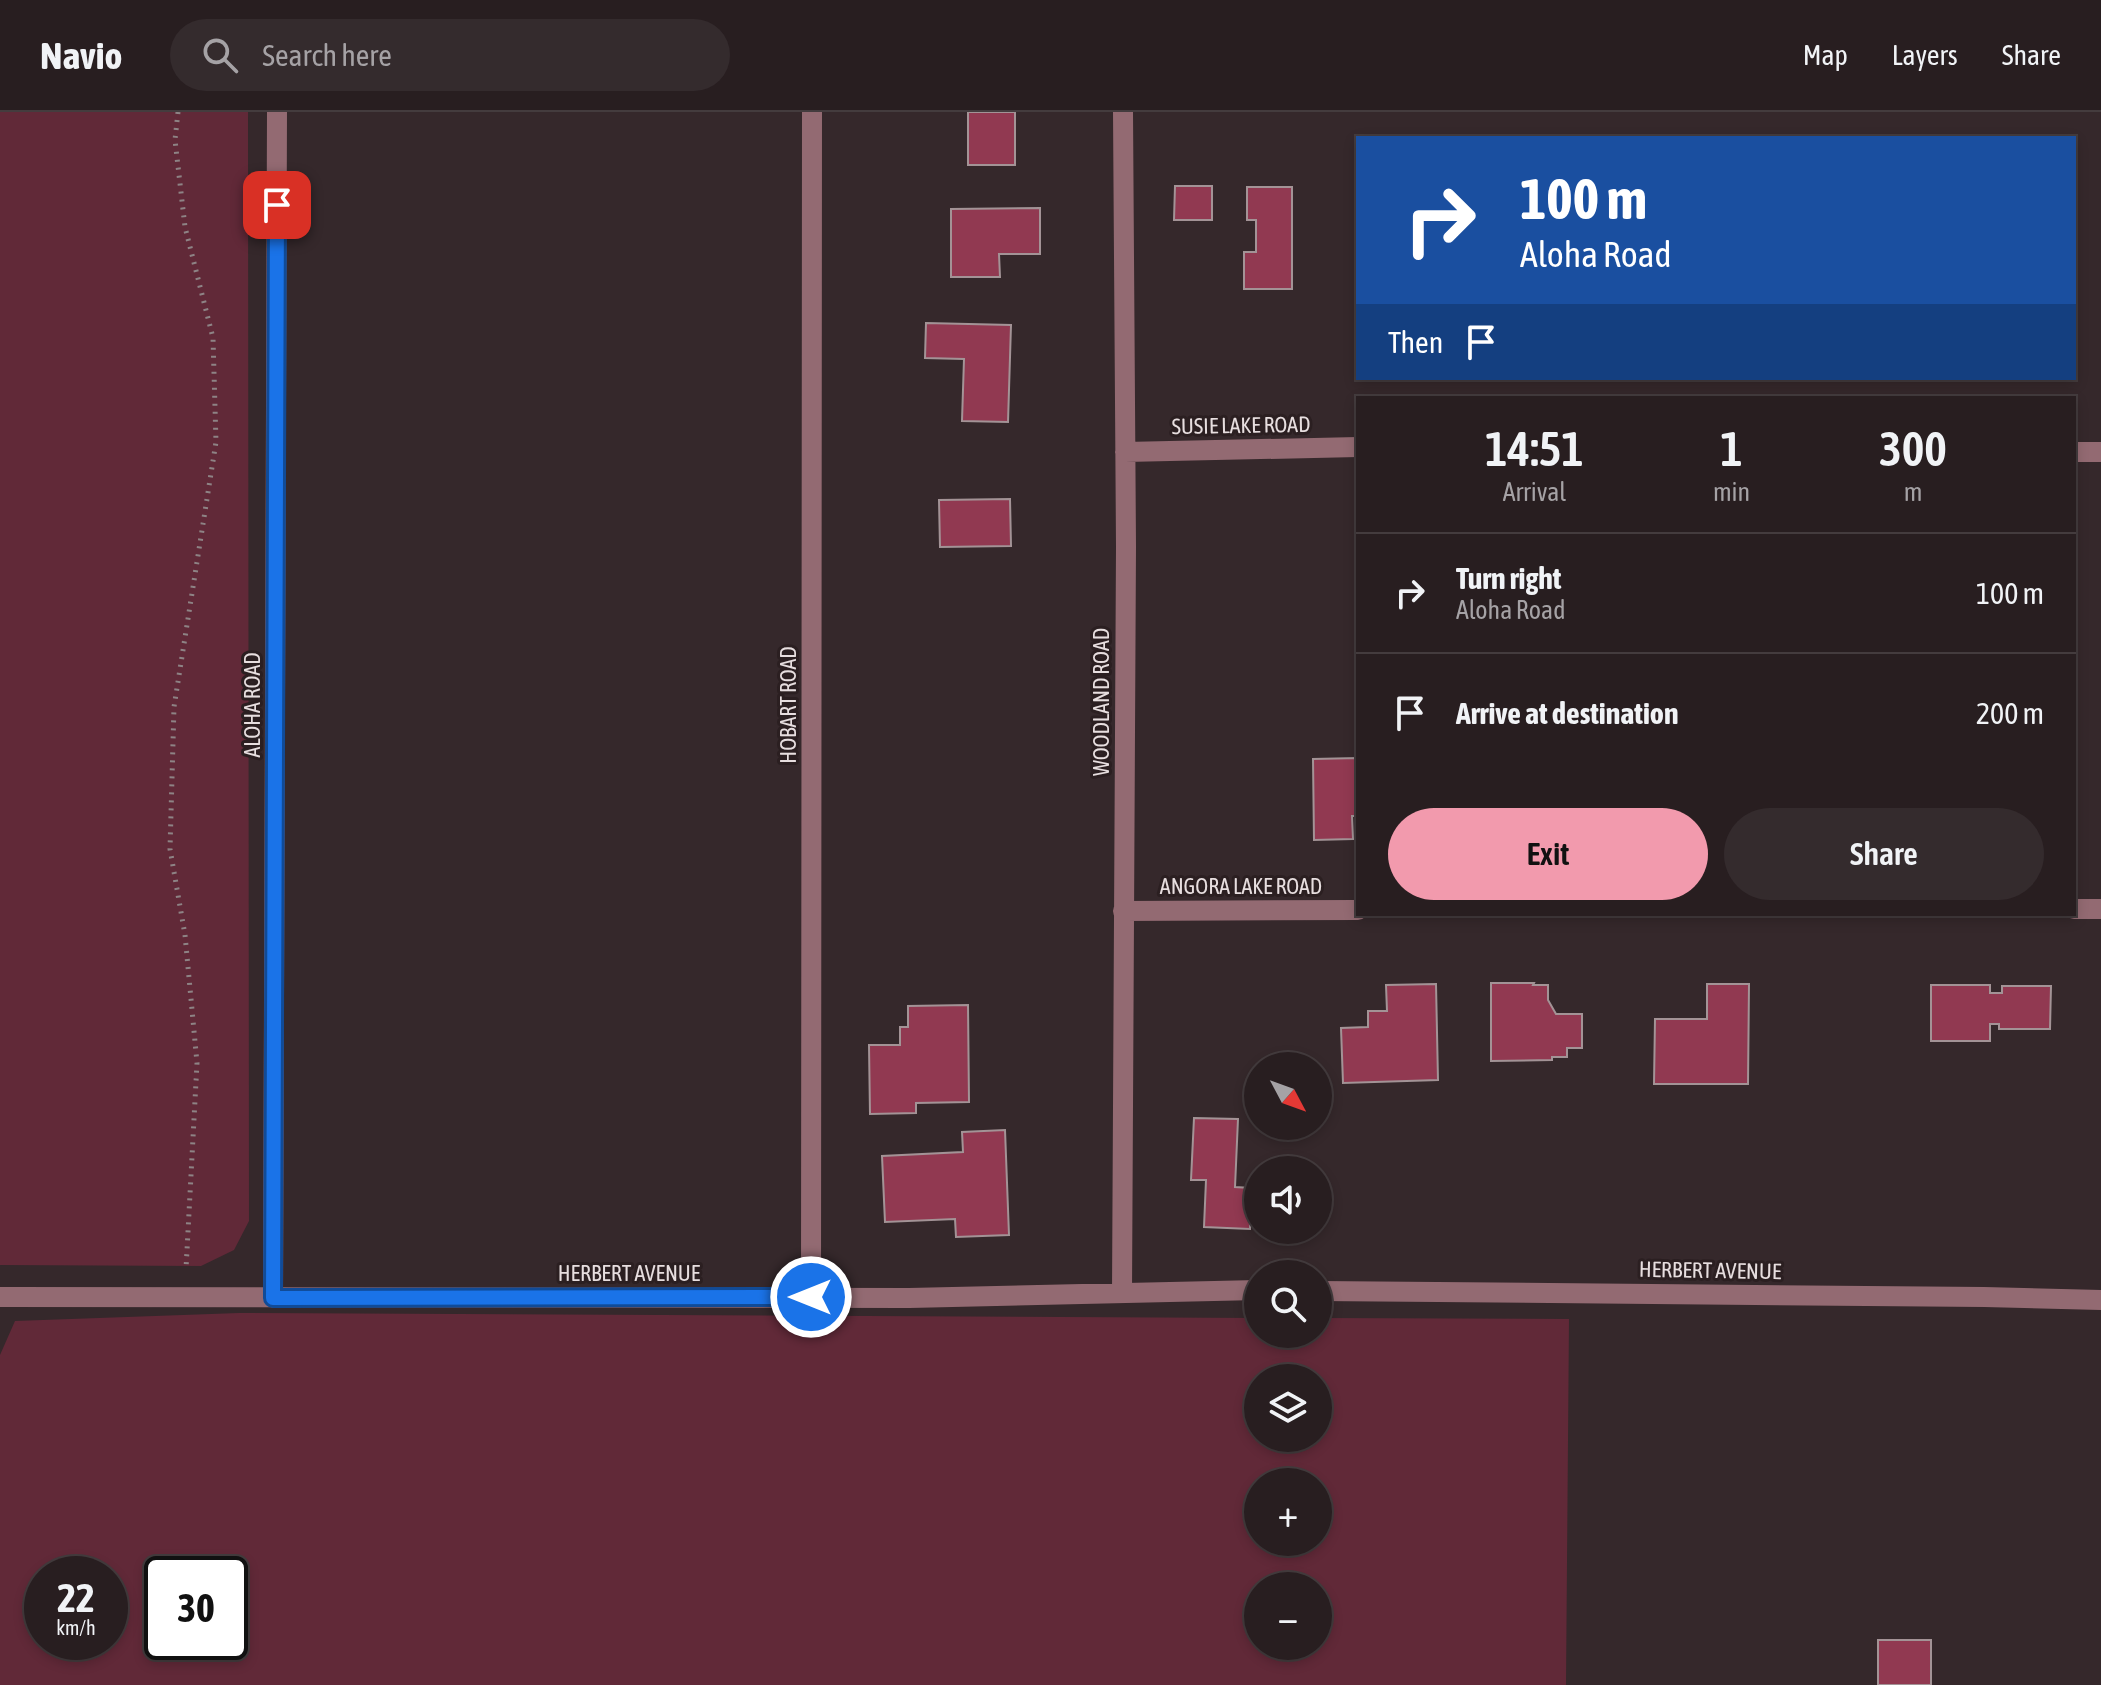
<!DOCTYPE html>
<meta charset="utf-8">
<style>
:root{--surface:#281e20;--page:#342b2d;--text:#f1f3f6;--muted:#a5a2a5;--line:#443c3e;--accent:#f29aad}
body{margin:0;font-family:"Asap Condensed",sans-serif;background:var(--page);color:var(--text);height:100vh;display:flex;flex-direction:column;font-size:30px;white-space:nowrap}
*{box-sizing:border-box;margin:0}
p{font-size:26px;color:var(--muted)}
.icon{flex:none;width:44px;height:44px;fill:none;stroke:currentColor;stroke-width:2;stroke-linecap:round;stroke-linejoin:round}
.map{position:relative;flex:1;overflow:hidden}
.side{position:absolute;left:1356px;top:284px;width:720px;height:520px;display:flex;flex-direction:column;background:var(--surface);border-radius:0px;box-shadow:0 4px 12px #0003,0 0 0 2px var(--line)}
.side>*{flex:none}
.banner{position:absolute;left:1356px;top:24px;width:720px;height:244px;border-radius:0px;box-shadow:0 4px 12px #0003,0 0 0 2px var(--line);background:#1a4fa0;color:#fff;overflow:hidden}
.needle{width:52px;rotate:131deg}
.buttons{position:absolute;left:1244px;top:940px;display:grid;gap:16px}
.buttons a{display:grid;place-items:center;width:88px;height:88px;border-radius:50%;background:var(--surface);box-shadow:0 4px 12px #0003,0 0 0 2px var(--line);font-size:40px}
.speed{position:absolute;left:24px;top:1444px;display:flex;gap:16px;font-size:40px;font-weight:700;text-align:center}
.speed>*{display:grid;place-content:center;width:104px;height:104px;border-radius:50%;background:var(--surface);box-shadow:0 4px 12px #0003,0 0 0 2px var(--line);line-height:1}
.speed small{font-size:20px;font-weight:400}
.speed .limit{border:4px solid #111;border-radius:12px;background:#fff;color:#111}
.pin{position:absolute;display:grid;place-items:center;width:68px;height:68px;color:#fff;margin:-34px;border-radius:16px;box-shadow:0 4px 12px #0006}
.me{position:absolute;width:88px;margin:-44px;rotate:270deg;stroke-linejoin:round;filter:drop-shadow(0 0 6px #0008)}
.turn{display:flex;align-items:center;gap:28px;height:168px;padding:0 32px;font-size:36px}
.turn .icon{width:104px;height:104px;stroke-width:2.5}
.turn b{display:block;font-size:56px;line-height:68px}
.then{display:flex;align-items:center;height:76px;padding:0 32px;background:#0003;gap:16px;font-size:30px}
.eta{display:flex;justify-content:space-evenly;align-items:center;height:136px;text-align:center}
.eta b{font-size:48px;font-weight:600;line-height:56px}
.primary-button{display:flex;gap:16px;margin-top:auto;padding:16px 32px}
.primary-button a{flex:1;height:92px;border-radius:48px;background:var(--accent);color:#111;font-size:32px;font-weight:600;line-height:92px;text-align:center}
.primary-button a+a{background:var(--page);color:var(--text)}
ul{padding:0;list-style:none}
li{display:flex;align-items:center;gap:24px;height:120px;padding:0 32px;border-top:2px solid var(--line)}
li div{flex:1}
li b{display:block;font-size:30px}
li em{font-style:normal}
header{display:flex;align-items:center;gap:48px;box-sizing:border-box;height:112px;padding:0 40px;background:var(--surface);border-bottom:2px solid var(--line)}
header strong{font-size:38px}
nav{display:flex;gap:44px;margin-inline-start:auto;font-size:28px}
.search{width:560px;height:72px;background:var(--page);display:flex;align-items:center;gap:20px;box-sizing:border-box;padding:0 28px;border-radius:44px;color:var(--muted);font-size:30px}
.map>svg:first-child{display:block}
.green{fill:#612938;fill-rule:evenodd}
.building{fill:#913951;stroke:#a39396;stroke-width:2}
.lines{fill:none;stroke-linecap:round;stroke-linejoin:round}
.path{stroke:#8e8385;stroke-width:5;stroke-dasharray:2 6;stroke-linecap:butt}
.minor{stroke:#936a72;stroke-width:20}
.route-casing{stroke:#114b97;stroke-width:20}
.route{stroke:#1a73e8;stroke-width:14}
.labels{text-anchor:middle;dominant-baseline:central;stroke-width:6;stroke-linejoin:round;paint-order:stroke}
.street-label{font-size:22px;fill:#e7dedf;stroke:#2b1f21}
</style>
<header>
<strong>Navio</strong>
<div class="search"><svg class="icon" aria-label="search" viewBox="0 0 24 24"><circle cx="10" cy="10" r="6"/><path d="M15 15l6 6"/></svg>Search here</div>
<nav><a>Map</a><a>Layers</a><a>Share</a></nav>
</header>
<div class="map">
<svg width="2101" height="1573" viewBox="0 0 2101 1573">
<rect width="100%" height="100%" fill="#35282b"/>
<path class="green" d="M0,0H248L249,1109L234,1138L201,1154L0,1153Z
M239,1201L1258,1206V1222H1318V1206L1569,1207L1566,1573H0V1243L15,1209ZM1258,1266H1318V1326H1258ZM1258,1370H1318V1430H1258ZM42,1462H110V1530H42ZM230,1462V1530H162V1462ZM1258,1474H1318V1534H1258Z"/>
<path class="building" d="M968,0H1015V53H968Z
M1175,74H1212V108H1174Z
M1247,75H1292V177H1244V140H1256V108H1247Z
M1040,96V142H999L1000,165H951V97Z
M926,211L1011,213L1008,310L962,309L964,247L925,246Z
M1010,387L1011,434L940,435L939,388Z
M1358,646V704H1352L1353,727L1314,728L1313,647Z
M1491,871H1534L1533,873H1548V888L1556,902H1582V936H1567V945H1552V948L1491,949Z
M1436,872L1438,968L1343,971L1341,916L1368,915V899H1387L1386,873Z
M1707,872H1749L1748,972H1654L1655,907H1707Z
M1931,873H1990V881H2002V874H2051L2050,917H1999V912H1990V929H1931Z
M968,893L969,990L916,991V1001L870,1002L869,933H900V915H908V894Z
M1194,1006L1238,1007L1235,1075L1251,1076L1250,1117L1204,1115L1206,1068H1191Z
M1005,1018L1009,1123L956,1125L955,1107L885,1110L882,1044L963,1040L962,1020Z
M1878,1528H1931V1573H1878Z"/>
<g class="lines">
<path class="path" d="M178,0L175,28L185,115L213,226L216,330L174,595L170,737L185,823L197,951L186,1157"/>
<path class="minor" d="M1125,340L1358,335
M2074,340H2101
M2074,797H2101
M1123,799L1358,798
M1318,1179L1984,1185L2101,1188
M1122,1181L1126,435L1123,0
M0,1185L909,1186L1258,1178
M811,1185L812,0
M273,1186L277,0"/>
</g>
<g class="lines">
<g class="route-casing">
<path id="route" d="M277,93L273,1186L811,1185"/>
</g>
<use href="#route" class="route"/>
</g>
<g class="labels">
<g class="street-label">
<text transform="translate(1241 313) rotate(-1)">SUSIE LAKE ROAD</text>
<text transform="translate(1101 590) rotate(-90)">WOODLAND ROAD</text>
<text transform="translate(252 593) rotate(-90)">ALOHA ROAD</text>
<text transform="translate(788 593) rotate(-90)">HOBART ROAD</text>
<text x="1241" y="774">ANGORA LAKE ROAD</text>
<text transform="translate(1710 1158) rotate(1)">HERBERT AVENUE</text>
<text x="629" y="1161">HERBERT AVENUE</text>
</g>
</g>
</svg>
<div class="buttons">
<a><svg class="needle" viewBox="-14 -14 28 28"><path d="M0-13l5 13h-10z" fill="#e53935"/><path d="M0 13l5-13h-10z" fill="#a5a2a5"/></svg></a>
<a><svg class="icon" aria-label="sound" viewBox="0 0 24 24"><path d="M4 9h4l5-4v14l-5-4H4zM17 9q2 3 0 6"/></svg></a>
<a><svg class="icon" aria-label="search" viewBox="0 0 24 24"><circle cx="10" cy="10" r="6"/><path d="M15 15l6 6"/></svg></a>
<a><svg class="icon" aria-label="layers" viewBox="0 0 24 24"><path d="M12 4l9 5-9 5-9-5zM3 14l9 5 9-5"/></svg></a>
<a>+</a>
<a>−</a>
</div>
<div class="speed"><div>22<small>km/h</small></div><div class="limit">30</div></div>
<div class="pin" style="left:277px;top:93px;background:#d93025"><svg class="icon" aria-label="arrive" viewBox="0 0 24 24"><path d="M6 21V4h12l-3 4 3 4H6"/></svg></div>
<svg class="me" style="left:811px;top:1185px" viewBox="-20 -20 40 40"><circle r="17" fill="#1a73e8" stroke="#fff" stroke-width="3"/><path d="M0-11L8 9 0 5-8 9z" fill="#fff"/></svg>
<div class="banner">
<div class="turn"><svg class="icon" aria-label="right" viewBox="0 0 24 24"><path d="M7 20v-9h11M14 6l5 5-5 5"/></svg><div><b>100 m</b>Aloha Road</div></div>
<div class="then">Then<svg class="icon" aria-label="arrive" viewBox="0 0 24 24"><path d="M6 21V4h12l-3 4 3 4H6"/></svg></div>
</div>
<section class="side">
<div class="eta">
<div><b>14:51</b><p>Arrival</p></div>
<div><b>1</b><p>min</p></div>
<div><b>300</b><p>m</p></div>
</div>
<ul>
<li><svg class="icon" aria-label="right" viewBox="0 0 24 24"><path d="M7 20v-9h11M14 6l5 5-5 5"/></svg><div><b>Turn right</b><p>Aloha Road</p></div><em>100 m</em></li>
<li><svg class="icon" aria-label="arrive" viewBox="0 0 24 24"><path d="M6 21V4h12l-3 4 3 4H6"/></svg><div><b>Arrive at destination</b></div><em>200 m</em></li>
</ul>
<div class="primary-button"><a>Exit</a><a>Share</a></div>
</section>
</div>
